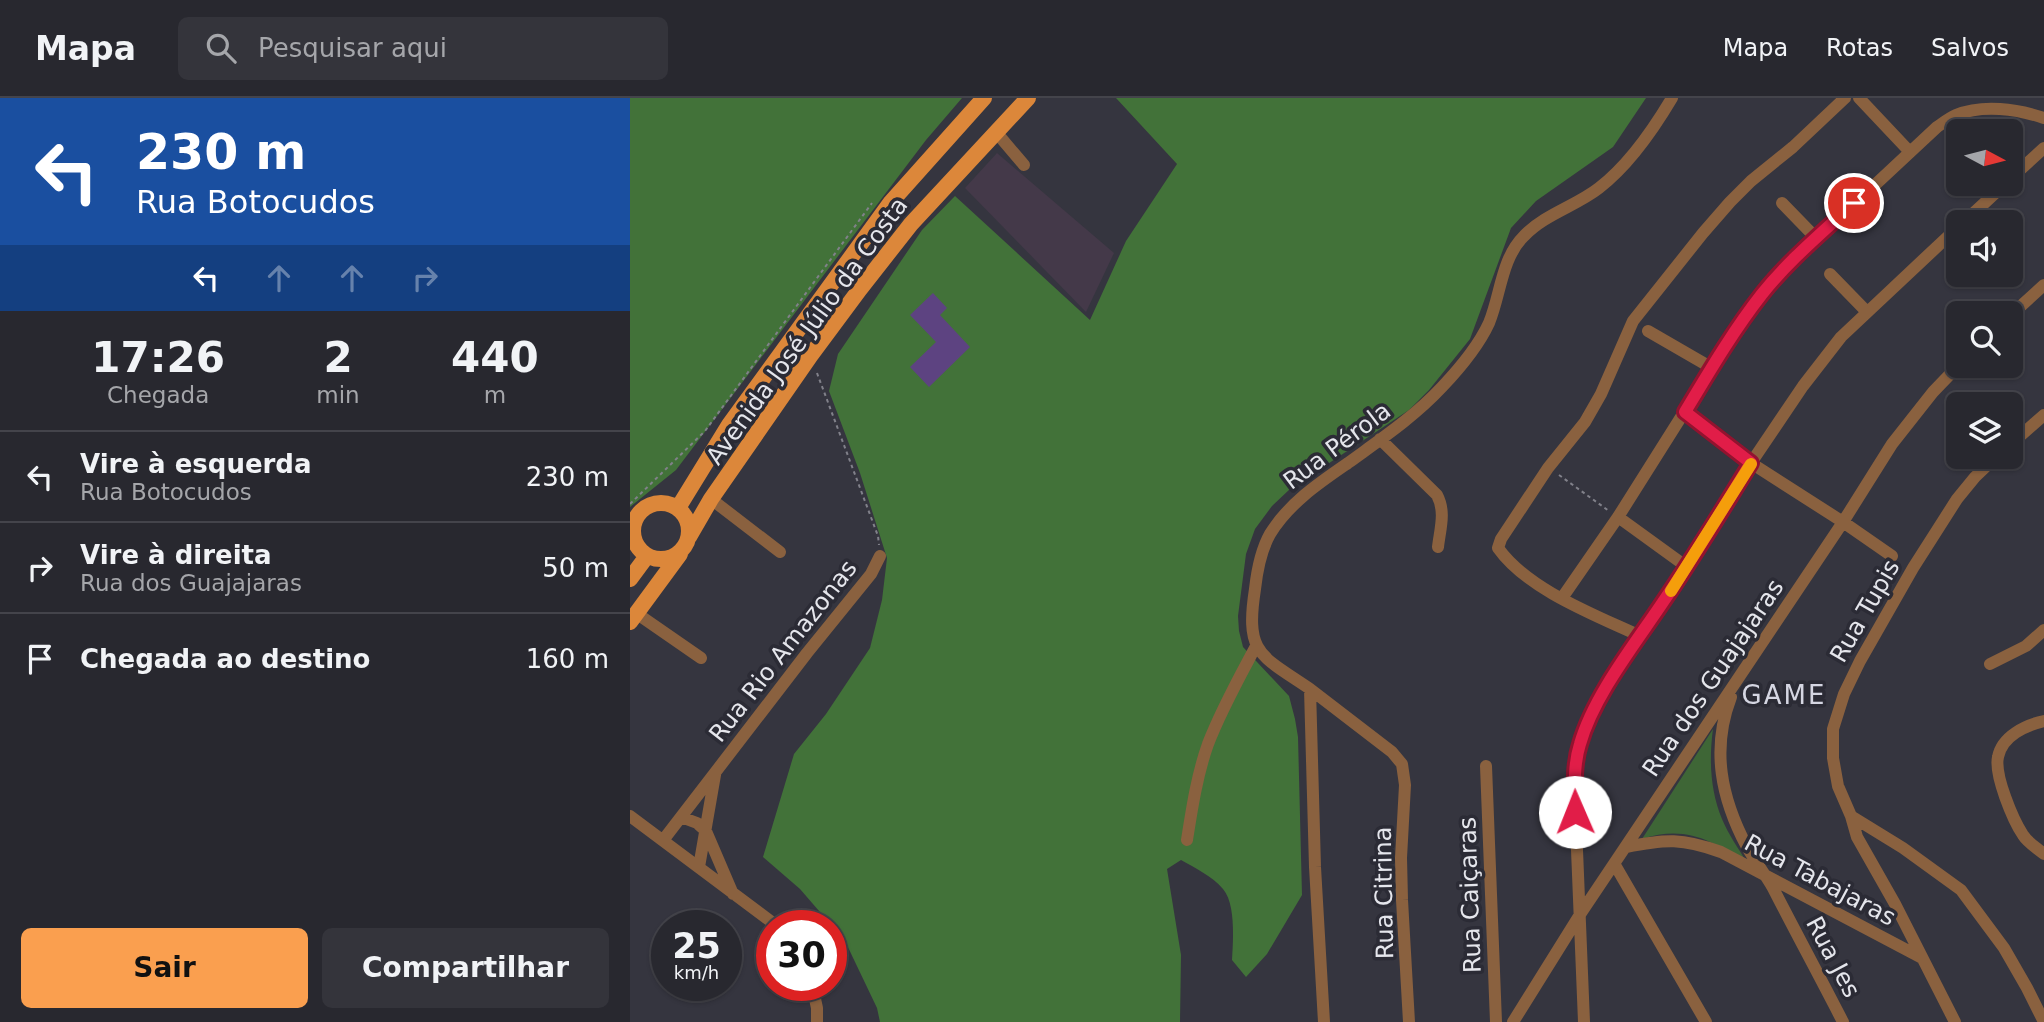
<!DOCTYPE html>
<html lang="pt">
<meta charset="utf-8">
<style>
:root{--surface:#28282f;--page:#34343b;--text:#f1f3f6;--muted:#a5a6aa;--line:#44444b;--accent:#fa9f4f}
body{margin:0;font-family:"DejaVu Sans",sans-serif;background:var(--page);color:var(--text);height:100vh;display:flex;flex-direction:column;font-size:26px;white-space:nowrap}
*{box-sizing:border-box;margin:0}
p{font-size:23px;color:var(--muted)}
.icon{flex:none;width:38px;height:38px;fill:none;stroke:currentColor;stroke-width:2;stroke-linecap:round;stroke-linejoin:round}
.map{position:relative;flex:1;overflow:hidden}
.drawer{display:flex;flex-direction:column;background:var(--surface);width:630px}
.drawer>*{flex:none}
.top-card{background:#1a4fa0;color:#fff;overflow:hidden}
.needle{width:46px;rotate:97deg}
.buttons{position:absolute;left:1316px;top:21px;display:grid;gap:14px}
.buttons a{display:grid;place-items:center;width:77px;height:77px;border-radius:10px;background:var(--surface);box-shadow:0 2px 5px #0004,0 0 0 2px var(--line);font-size:35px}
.speed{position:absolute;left:21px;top:812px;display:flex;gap:14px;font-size:35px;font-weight:700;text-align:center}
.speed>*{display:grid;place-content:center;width:91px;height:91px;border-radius:50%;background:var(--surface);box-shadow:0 2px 5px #0004,0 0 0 2px var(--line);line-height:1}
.speed small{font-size:18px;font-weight:400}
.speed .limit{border:10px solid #d22;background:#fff;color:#111}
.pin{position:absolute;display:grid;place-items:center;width:60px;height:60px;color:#fff;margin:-30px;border:4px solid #fff;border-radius:50%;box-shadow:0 2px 7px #0007}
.me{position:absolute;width:77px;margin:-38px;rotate:359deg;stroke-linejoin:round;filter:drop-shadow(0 0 5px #0008)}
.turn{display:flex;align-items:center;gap:24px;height:147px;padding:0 21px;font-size:32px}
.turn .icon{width:91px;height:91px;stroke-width:2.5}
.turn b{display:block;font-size:49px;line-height:60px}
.lanes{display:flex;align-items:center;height:66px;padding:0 21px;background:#0003;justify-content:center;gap:35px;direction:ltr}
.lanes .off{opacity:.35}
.eta{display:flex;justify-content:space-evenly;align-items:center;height:119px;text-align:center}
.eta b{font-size:42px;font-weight:600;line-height:49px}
.cta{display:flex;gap:14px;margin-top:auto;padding:14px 21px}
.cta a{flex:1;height:80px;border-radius:10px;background:var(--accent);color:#111;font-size:28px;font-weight:600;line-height:80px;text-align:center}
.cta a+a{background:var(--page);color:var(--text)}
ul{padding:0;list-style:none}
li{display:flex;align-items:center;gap:21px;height:91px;padding:0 21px;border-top:2px solid var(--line)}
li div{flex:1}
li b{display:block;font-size:26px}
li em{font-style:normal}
header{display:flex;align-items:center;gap:42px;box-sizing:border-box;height:98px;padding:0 35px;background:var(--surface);border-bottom:2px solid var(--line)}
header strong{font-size:33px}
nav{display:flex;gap:38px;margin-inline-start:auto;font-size:24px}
.search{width:490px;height:63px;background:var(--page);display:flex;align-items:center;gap:18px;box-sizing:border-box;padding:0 24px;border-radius:10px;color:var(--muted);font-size:26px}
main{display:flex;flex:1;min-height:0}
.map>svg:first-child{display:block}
.medical{fill:#443949}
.green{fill:#3e6636}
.forest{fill:#427239}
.building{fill:#5d4381}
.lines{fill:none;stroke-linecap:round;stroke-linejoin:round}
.path{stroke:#81818a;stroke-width:2;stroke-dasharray:3.5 3.5;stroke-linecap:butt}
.minor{stroke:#8a613f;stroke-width:12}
.major{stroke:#dc873a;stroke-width:16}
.route-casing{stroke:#92132f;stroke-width:18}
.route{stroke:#e11d48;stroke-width:12}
.slow{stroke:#f59e0b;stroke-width:12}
.labels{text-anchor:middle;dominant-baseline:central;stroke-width:7;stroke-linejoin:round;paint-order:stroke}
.street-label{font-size:24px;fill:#e5e6ec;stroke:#2b2b35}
.neighbourhood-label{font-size:26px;letter-spacing:2px;fill:#d5d6e2;stroke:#2b2b35}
</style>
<header>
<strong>Mapa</strong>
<div class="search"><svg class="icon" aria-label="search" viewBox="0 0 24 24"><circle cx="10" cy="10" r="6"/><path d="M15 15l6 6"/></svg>Pesquisar aqui</div>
<nav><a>Mapa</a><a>Rotas</a><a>Salvos</a></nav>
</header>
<main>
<section class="drawer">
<div class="top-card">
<div class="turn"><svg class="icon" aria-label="left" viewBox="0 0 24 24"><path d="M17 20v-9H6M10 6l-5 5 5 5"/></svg><div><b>230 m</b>Rua Botocudos</div></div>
<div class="lanes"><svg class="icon" aria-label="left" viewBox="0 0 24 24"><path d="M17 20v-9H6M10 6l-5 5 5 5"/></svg><svg class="icon off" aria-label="ahead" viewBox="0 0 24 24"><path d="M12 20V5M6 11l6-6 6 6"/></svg><svg class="icon off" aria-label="ahead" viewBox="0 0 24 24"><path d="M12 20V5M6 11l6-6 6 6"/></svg><svg class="icon off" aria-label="right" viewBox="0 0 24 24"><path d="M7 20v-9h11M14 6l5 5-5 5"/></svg></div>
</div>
<div class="eta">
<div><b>17:26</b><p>Chegada</p></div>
<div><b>2</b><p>min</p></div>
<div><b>440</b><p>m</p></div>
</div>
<ul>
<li><svg class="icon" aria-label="left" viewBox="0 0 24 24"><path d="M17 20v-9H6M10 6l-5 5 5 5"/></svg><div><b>Vire à esquerda</b><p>Rua Botocudos</p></div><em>230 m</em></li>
<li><svg class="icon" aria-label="right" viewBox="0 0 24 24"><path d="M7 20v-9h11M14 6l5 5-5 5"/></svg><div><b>Vire à direita</b><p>Rua dos Guajajaras</p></div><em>50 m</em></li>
<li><svg class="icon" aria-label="arrive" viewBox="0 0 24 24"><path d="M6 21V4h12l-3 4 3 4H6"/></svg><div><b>Chegada ao destino</b></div><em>160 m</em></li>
</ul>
<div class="cta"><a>Sair</a><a>Compartilhar</a></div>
</section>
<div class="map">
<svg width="1414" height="924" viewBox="0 0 1414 924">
<rect width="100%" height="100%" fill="#35353f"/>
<path class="medical" d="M367,55L484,155L456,214L335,90Z"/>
<path class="green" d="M1083,631C1079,661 1080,692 1092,721C1098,736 1109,751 1117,765C1081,742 1055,727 1012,741Z"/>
<path class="forest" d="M0,0H332L296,42L46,372L0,409Z
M486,0H1016L983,49L906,103L881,130L840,241L799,292L779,312L660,391L642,408L625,431L616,456L608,518L609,533L613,549L659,598L665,621L668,639L672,797L637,856L616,879L602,862C603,843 606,806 593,791C582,778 565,770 551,762L537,771L551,857L550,924H250L247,910L215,843L170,791L133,759L164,656L196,616L240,550L252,502L257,460L230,375L199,293L208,256L292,132L325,98L460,222L496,143L547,66Z"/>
<path class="building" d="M303,195L317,210L310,217L340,249L299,289L280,269L306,244L280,217Z"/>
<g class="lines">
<path class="path" d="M187,275L248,438L249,447
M929,377L979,413
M0,406L75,333L242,105"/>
<path class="minor" d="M1229,0L1280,54
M366,34L394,67
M1381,80L1414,50
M1152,105L1186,140
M1334,124L1375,86
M1200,176L1237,214
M1381,217L1414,187
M1018,233L1082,270
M1055,315L1121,365L1213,424L1262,458
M750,341L807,397C816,414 810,431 808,449
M1381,346L1414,317
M81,401L150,454
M988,419L1057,469
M0,440L3,439
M932,500L988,419L1082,270L1132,196L1158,168L1307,29C1313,25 1319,20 1326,17C1353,6 1387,11 1414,20
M6,515L71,560
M1010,538C965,517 898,492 868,450L871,441L918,370L955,324L971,296L1003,223L1073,135L1100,104L1121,83L1163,49L1215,0
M1360,566L1396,548L1414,532
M680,591L762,654L772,666L775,687L771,760L772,802L779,924
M1101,599C1081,651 1091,700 1117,749C1125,763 1135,776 1143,790C1166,835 1190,879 1213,924
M1414,623C1396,627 1372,638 1368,659C1364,677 1383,722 1393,737C1398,745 1407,750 1414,756
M856,668L866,924
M0,718L147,828
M1221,718L1273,750L1331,792L1374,850L1397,890L1414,924
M51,719L67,725L76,733L103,796
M34,741L177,555L241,476L250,458
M557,742C562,710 567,677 578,646C591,612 609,580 626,548
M996,749C1036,741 1052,740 1091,754L1292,860
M985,767L1076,924
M69,769L85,677
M182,887L187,910V924
M694,924L685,769L680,591C630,557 615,556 625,491C627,473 631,452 640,436C659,405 689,385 718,365C751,341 784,319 812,289C830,270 848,249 859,225C871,196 871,161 894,138C915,116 946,108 969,90C999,67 1023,32 1042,0
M883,924L951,815L1213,424L1262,346L1303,294L1328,268
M954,924L944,678L949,648L958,622L975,591L1057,469L1121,365L1173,288L1211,239L1328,129
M1325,924L1265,806L1227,739L1221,718L1208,688L1203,660V631L1214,596L1230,563L1283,470L1327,401L1345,379L1366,359"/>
<path class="major" d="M3 433a28 28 0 1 1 56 0a28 28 0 1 1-56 0Z
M48,410L99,327L261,104L354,0
M59,439L81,401L181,257L230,191L281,126L398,0
M0,481L17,458
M0,524L50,456"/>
</g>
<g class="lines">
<g class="route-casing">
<path id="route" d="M945,714C945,692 943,668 950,646C964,597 1005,546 1033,504C1064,459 1092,412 1121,365L1055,314C1079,274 1103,233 1132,196C1159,162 1193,134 1224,105"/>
</g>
<use href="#route" class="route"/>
<path class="slow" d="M1041,493L1121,366"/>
</g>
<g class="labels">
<g class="street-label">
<text transform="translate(177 233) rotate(-54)">Avenida José Júlio da Costa</text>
<text transform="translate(707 348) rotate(-37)">Rua Pérola</text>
<text transform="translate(1235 513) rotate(-60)">Rua Tupis</text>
<text transform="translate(153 553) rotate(-52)">Rua Rio Amazonas</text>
<text transform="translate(1083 580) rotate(-56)">Rua dos Guajajaras</text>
<text transform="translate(1190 782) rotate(28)">Rua Tabajaras</text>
<text transform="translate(754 795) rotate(-91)">Rua Citrina</text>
<text transform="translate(840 797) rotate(-92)">Rua Caiçaras</text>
<text transform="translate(1203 859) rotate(62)">Rua Jes</text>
</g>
<g class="neighbourhood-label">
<text x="1154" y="597">GAME</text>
</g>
</g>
</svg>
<div class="buttons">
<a><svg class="needle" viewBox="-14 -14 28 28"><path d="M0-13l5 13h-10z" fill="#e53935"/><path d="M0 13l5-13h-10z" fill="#a5a6aa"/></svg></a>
<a><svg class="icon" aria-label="sound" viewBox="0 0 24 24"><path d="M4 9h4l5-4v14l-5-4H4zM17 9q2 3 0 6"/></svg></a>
<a><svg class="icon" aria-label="search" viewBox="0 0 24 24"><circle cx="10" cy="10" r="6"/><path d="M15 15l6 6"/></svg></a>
<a><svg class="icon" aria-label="layers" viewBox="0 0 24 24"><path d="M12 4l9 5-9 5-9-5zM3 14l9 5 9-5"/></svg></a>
</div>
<div class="speed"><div>25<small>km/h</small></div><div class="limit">30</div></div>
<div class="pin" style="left:1224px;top:105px;background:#d93025"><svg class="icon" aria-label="arrive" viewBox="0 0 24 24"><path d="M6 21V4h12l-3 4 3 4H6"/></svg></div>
<svg class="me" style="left:945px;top:714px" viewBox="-20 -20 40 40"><circle r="19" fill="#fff"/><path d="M0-13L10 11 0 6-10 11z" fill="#e11d48"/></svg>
</div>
</main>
